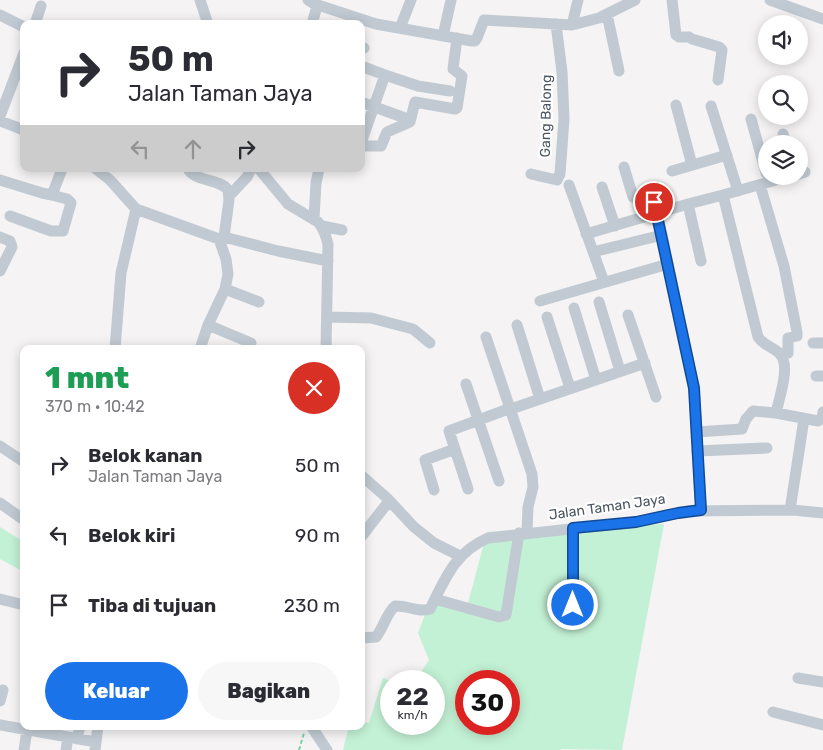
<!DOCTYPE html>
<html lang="id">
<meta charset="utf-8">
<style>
:root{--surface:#fff;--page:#f7f7f7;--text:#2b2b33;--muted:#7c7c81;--accent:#1a73e8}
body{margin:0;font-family:Rubik,sans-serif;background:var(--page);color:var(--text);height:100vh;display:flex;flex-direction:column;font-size:19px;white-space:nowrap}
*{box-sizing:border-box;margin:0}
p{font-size:16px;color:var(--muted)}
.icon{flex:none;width:28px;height:28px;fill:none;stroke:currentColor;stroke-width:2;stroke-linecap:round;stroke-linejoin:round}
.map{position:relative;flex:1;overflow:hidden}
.side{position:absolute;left:20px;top:345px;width:345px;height:385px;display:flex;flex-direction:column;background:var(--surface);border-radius:10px;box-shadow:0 2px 12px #0003}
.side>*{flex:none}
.guide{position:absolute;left:20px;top:20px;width:345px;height:152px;border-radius:10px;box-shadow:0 2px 12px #0003;background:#fff;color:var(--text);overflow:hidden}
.fabs{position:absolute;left:758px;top:15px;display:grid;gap:10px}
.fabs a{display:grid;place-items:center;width:50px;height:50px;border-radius:50%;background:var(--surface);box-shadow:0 2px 12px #0003;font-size:25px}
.speed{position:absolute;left:380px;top:670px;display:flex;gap:10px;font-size:25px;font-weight:700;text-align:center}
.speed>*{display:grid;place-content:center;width:65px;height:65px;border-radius:50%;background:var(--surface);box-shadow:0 2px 12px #0003;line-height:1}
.speed small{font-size:12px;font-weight:400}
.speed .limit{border:8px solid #d22;background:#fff;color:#111}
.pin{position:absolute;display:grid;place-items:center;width:42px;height:42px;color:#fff;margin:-21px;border:2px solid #fff;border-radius:50%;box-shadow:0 1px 5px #0007}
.me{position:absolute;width:55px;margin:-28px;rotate:0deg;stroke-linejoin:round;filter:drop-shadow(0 0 4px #0008)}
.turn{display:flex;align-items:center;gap:18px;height:105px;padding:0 25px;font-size:22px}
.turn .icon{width:65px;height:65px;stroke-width:2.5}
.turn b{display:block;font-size:35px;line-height:42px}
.lanes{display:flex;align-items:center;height:48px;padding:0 25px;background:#0003;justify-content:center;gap:25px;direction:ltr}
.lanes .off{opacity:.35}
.round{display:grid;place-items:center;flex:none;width:52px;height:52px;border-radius:26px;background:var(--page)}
.summary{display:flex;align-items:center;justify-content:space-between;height:85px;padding:0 25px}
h1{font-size:30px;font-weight:800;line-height:38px;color:#1e9e55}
.cta{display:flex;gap:10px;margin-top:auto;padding:10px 25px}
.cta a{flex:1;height:58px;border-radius:30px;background:var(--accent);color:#fff;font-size:20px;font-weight:800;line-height:58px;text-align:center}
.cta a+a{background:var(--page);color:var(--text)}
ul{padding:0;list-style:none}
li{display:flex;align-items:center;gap:15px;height:70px;padding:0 25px}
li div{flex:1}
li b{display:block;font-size:19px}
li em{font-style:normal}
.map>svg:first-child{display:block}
.green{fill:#c3f1d5;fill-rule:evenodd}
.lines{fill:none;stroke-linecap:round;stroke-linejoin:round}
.path{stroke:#7ad0a6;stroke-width:2;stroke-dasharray:4 2.5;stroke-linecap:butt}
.street{stroke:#c1cad2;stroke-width:11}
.route-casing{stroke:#114b97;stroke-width:12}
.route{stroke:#1a73e8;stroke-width:9}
.labels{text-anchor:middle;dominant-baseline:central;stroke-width:4.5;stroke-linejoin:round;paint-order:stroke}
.street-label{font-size:14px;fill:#4a5661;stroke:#fff}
</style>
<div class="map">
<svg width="823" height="750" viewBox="0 0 823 750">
<rect width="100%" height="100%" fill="#f5f3f3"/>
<path class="green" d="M664,524L622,750L561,749L560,750H343L349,726H361V722L369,723L383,678L391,681V724H434V681H415L429,660L418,633L429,604L467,607L487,532ZM466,681H509V724H466Z
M0,527L24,542V572L0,559Z"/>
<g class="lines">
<path class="path" d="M299,750L304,733"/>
<path class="street" d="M200,0L208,24
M308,0L317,6L318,5L376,24L472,41H475L477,38L484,20L572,25L599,18L635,0
M672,0L676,35L679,37H689L692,39L719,47L722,50L718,80
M770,0L823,19
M607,14L619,71
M0,15L24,27
M35,24L41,6
M312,24L317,6
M572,25L578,0
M400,28L411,0
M443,36L451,0
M361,47L364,48
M361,66L385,75
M361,102L405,118
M676,105L692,165
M711,106L738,191
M0,116L24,53
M751,119L766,173
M0,121L24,130
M783,134L786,144
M361,143L385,75L418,86L450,91
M361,146H381L387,132L410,122L415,102L455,109L457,108L462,76L453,69L457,38
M96,169L110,180L136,209L219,239
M188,169C195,182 219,178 228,190L229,200L224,237
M259,169L288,204L318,222C324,229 326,236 328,244L326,349
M672,171L727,155
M531,174L557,180L560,174L564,119L562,72L556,24
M799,174L805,172
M0,180L42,193L52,195L62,169
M569,185L604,282
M760,185L784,266L797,332V336L788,338V353L780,354
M602,187L615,226
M230,195L247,177L251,169
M10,216L51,231H63L71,203L67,199L52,195
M314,219L316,183L319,169
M322,226L342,230
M586,234L688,204
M662,235L694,387L701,510
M0,237L10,241L12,247L0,271
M219,239L224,237L278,251L328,261
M597,251L662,235L651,191L633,197L624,167
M701,261L688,204L723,195
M225,289L259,302
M540,301L668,264
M599,302L620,371
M574,308L596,380
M628,315L656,397
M327,317L371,318L413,329L430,343
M547,317L570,388
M208,325L251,343
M517,325L540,399
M486,337L532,474L533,487L528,507L527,532
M813,343H823
M115,349L121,273L136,209
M200,349L208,325L225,289L228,274L226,259L219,239
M816,376H823
M466,384L499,481
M511,409L645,363
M776,413C779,398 791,366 780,354C774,347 764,346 758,337L723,195L790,176
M696,432L742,429L746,419L753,411L776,413L818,421L822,418L823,412
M0,446L24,462
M697,451L767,448
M361,475L387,498L414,527L434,543L460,556
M468,489L449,431L511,408
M434,490L425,460L455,449
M0,503L24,520
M790,510L804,419
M361,537L389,501
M0,599L24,605
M435,599L499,617L506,615L519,533
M573,605V528
M361,638L376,637C384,627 386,614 395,606C407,605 418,613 430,609C445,579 455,552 488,538L636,522L688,511L793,510L823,513
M798,678L823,682
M0,701L3,690
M773,712L823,725
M0,725L96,742
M311,726L327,750
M77,739L80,726
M24,750L27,730
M66,750L68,737
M95,750L98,726"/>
</g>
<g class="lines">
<g class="route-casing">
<path id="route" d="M573,605V528L636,522L678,513L701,510L694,388L654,202"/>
</g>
<use href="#route" class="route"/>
</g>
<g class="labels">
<g class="street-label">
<text transform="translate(546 116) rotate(-89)">Gang Balong</text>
<text transform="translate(607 507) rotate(-8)">Jalan Taman Jaya</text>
</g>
</g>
</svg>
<div class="fabs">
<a><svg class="icon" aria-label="sound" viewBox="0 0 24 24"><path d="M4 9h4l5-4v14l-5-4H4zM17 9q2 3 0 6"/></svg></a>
<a><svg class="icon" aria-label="search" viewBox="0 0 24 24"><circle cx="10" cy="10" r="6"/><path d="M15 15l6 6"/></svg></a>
<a><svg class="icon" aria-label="layers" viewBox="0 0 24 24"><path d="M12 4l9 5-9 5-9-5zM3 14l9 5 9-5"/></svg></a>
</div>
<div class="speed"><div>22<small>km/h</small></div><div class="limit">30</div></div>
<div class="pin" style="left:654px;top:202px;background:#d93025"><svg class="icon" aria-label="arrive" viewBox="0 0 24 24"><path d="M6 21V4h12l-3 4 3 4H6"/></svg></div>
<svg class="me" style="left:573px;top:605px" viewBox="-20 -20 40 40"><circle r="17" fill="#1a73e8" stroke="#fff" stroke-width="3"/><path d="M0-11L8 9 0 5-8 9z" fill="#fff"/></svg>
<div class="guide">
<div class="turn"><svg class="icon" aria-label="right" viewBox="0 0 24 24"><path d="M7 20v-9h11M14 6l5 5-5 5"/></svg><div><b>50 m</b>Jalan Taman Jaya</div></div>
<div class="lanes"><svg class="icon off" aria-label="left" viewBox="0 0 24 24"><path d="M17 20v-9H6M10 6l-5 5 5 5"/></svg><svg class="icon off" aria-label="ahead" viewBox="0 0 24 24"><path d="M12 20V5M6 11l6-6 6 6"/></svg><svg class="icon" aria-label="right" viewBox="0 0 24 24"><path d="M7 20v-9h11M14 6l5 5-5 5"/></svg></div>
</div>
<section class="side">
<div class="summary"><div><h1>1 mnt</h1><p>370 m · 10:42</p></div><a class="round" style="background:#d93025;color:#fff"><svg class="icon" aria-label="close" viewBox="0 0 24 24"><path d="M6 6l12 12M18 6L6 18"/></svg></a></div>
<ul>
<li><svg class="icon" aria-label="right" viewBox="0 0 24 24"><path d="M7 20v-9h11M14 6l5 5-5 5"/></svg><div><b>Belok kanan</b><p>Jalan Taman Jaya</p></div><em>50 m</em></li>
<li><svg class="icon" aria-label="left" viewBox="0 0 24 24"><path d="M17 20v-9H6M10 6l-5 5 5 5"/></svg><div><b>Belok kiri</b></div><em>90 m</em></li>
<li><svg class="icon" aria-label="arrive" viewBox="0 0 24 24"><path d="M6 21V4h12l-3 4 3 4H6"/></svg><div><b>Tiba di tujuan</b></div><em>230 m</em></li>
</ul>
<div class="cta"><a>Keluar</a><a>Bagikan</a></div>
</section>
</div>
